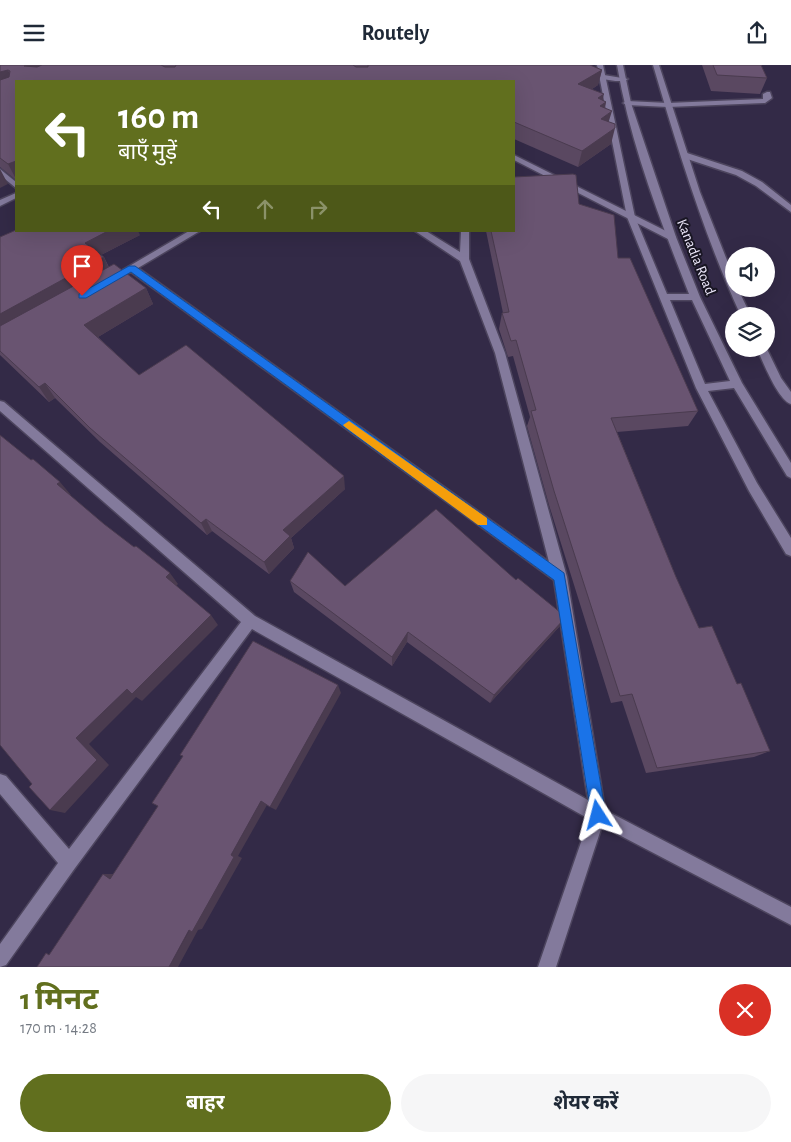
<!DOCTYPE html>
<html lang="hi">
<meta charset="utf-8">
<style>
:root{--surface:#fff;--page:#f6f6f7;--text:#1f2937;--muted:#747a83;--accent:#616f1e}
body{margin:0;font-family:"Alegreya Sans","Noto Sans Devanagari",sans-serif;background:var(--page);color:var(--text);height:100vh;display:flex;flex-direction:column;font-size:19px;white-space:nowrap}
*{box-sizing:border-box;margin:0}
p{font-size:16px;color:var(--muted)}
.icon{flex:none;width:28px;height:28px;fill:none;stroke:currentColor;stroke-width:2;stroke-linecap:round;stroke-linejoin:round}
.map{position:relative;height:902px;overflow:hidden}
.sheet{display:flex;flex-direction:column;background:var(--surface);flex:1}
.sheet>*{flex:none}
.guide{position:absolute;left:15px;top:15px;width:500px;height:152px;border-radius:0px;box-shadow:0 5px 20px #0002;background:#616f1e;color:#fff;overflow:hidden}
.fabs{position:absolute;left:725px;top:182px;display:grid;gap:10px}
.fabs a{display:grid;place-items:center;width:50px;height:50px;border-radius:50%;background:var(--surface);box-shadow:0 5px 20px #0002;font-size:25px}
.pin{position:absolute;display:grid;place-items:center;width:42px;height:42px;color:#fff;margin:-51px -21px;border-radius:50% 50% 50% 0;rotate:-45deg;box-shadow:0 0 5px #0007}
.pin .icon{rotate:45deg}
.me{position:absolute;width:55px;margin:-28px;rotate:351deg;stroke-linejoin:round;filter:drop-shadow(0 0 4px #0008)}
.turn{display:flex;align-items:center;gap:18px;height:105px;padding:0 20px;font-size:22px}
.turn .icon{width:65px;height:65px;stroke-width:2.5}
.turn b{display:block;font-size:35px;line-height:42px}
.lanes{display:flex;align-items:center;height:48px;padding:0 20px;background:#0003;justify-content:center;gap:25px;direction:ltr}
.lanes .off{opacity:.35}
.round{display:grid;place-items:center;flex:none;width:52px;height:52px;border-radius:26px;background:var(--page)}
.head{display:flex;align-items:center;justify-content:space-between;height:85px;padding:0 20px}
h1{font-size:30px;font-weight:700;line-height:38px;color:var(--accent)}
.action{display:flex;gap:10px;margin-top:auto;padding:10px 20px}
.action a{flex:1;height:58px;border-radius:30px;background:var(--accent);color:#fff;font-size:20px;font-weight:700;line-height:58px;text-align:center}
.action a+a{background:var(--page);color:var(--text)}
header{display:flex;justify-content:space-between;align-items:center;height:65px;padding:0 20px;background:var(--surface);font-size:22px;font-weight:700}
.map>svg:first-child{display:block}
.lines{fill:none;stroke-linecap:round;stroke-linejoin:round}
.lane-casing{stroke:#4d455e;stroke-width:3}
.street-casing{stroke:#4d455e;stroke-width:3}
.secondary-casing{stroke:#4d455e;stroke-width:3}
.lane{fill:#837a9c;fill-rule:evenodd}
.street{fill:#837a9c;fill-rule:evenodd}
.secondary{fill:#837a9c;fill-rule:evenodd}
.wall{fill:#5a4861}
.shaded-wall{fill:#4a3b4f}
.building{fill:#695471;stroke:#4a3b4f}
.route{fill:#1a73e8;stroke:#114b97}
.slow{fill:#f59e0b}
.labels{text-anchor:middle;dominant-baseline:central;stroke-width:4;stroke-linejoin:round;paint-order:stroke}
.far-street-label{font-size:15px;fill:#ede8fb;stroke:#191623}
</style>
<header><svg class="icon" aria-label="menu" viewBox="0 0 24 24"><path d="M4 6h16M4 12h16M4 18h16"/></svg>Routely<svg class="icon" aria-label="share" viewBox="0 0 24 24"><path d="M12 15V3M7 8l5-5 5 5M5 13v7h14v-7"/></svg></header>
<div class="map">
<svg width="791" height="902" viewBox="0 0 791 902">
<rect width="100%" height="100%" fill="#332a47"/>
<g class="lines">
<g class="lane-casing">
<path id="lane" d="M767,27H770L772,33L765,38L668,42L627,40L623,38L627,36L668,38L763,34V29Z"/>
</g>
<g class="street-casing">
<path id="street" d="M571,0H580L604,10L628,14C616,21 581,8 571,0Z
M681,88H687L742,106L762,117L791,140V147L756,121L736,110L681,92Z
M514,90L674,170L676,172L674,174H668L514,95Z
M0,104L16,117V123L0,110Z
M16,128V133L0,141V135Z
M189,166H200L138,203L549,497L495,288L460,196L415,166H426L460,187L461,166H469V194L505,288L567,512L605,745L791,842V860L602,761L556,902H538L589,754L252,564L75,803L6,900L0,902V879L58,798L0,729V709L6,711L69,784L241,557L0,346V336L4,337L255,551L588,735L554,515L131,207L126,209L121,206Z"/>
</g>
<g class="secondary-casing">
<path id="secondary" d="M597,0H603L635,152L667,229H689C660,155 630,78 617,0H623L631,38L676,172L700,232L742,318L791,398V413L787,411L734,323L708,326L757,418L791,473V491L786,489L749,426L696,323L627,152ZM670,235H692L730,316L705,319Z
M653,0H659L700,127L734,213V224H738L751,251H741C704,170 678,85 653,0Z
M766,282L781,313L791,327V339C778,335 763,297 757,284Z"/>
</g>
<use href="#lane" class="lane"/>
<use href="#street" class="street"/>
<use href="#secondary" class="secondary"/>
</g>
<path class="wall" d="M0,0H590L602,5L598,20L592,24L603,35L606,37L605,43L609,57L611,79L578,102L514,74V16H16V115L0,102Z
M702,0H761L767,13L760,29L711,26Z
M579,139L618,193L698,346L688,361L617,367L676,512L699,563L737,619L770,686L754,692L646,708L622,636L611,638L549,440L527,361L530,352L513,291L508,292L499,264L502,248H503L486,166H514Z
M140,170L101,190L104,192L109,202L146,223L153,239L98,272L139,310L345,424L291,473L294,483L269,509L212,466L207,470L100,377L55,333L49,337L0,290V172Z
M516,515L566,552L559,562L490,638L407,577L392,601L294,527L290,516L345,521Z"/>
<path class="shaded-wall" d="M26,0H70L31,16L24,1Z
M8,5L15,20L0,25V7Z
M602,5L598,20L575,35L578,19Z
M604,29L601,40L606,37L602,53L598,33Z
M612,46L607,62L601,54Z
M615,63L611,79L578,102L582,86Z
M16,96V114L8,99Z
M0,104L8,119L0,123Z
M108,166H138L140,170L93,194L85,178Z
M104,192L111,208L0,271V249Z
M146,223L153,239L93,275L84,260Z
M45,318L55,333L49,337L39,322Z
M344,411L345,424L291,473L294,483L269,509L264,497L283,465Z
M60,417L71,430L68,432L57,419Z
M206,454L212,466L207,470L201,458Z
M170,508L178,519L174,523L166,512Z
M211,550L218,560L142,636L136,632L89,679L109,700L65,748L50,745L76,673L127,624Z
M566,552L559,562L490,638L494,630Z
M408,567L407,577L392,601V592Z
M338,620L341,628L276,745L270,742Z
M261,736L267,740L238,791L242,793L202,864L198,865L178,902H169Z
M103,809H117L110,814Z"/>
<path class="building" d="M0,0H26L24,1L37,2L42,0H161L165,2H175L176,0H353L356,2H368V0H590L602,5L578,19L604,29L598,33L606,37L600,41L612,46L601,54L615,59V63L582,86L514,57V16H16V96L8,99L0,93V15L9,12L10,6L8,5L0,7Z
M713,0H761L767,13L717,10Z
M573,109L576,110L579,139L614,150L618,193H630L698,346L611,353L676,512L699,563L712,561L737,619L741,618L770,686L657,703L632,629L620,631L554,426L531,346L536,345L516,275L511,276L502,248L509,247L491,166H514V112Z
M16,165V166H108L85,178L104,192L0,249V172Z
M114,199L146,223L84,260L139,310L186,280L344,411L283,465L290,471L264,497L206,454L201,458L90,363L45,318L39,322L0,286V261Z
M0,370L31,395L33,394L60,417L57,419L104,459L134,482L136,481L170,508L166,512L211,550L132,629L127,624L76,673L97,695L50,745L29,722L32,719L0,680Z
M436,444L516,515L518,513L566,552L494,630L408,567L392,592L290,516L308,487L345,521Z
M253,576L338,620L270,742L261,736L231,790L234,792L192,867L189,865L169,902H37L46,888L49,890L103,809L110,814L158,741L152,738L183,691L180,690Z"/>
<path class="route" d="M129,201H135L564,508L606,750L603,756L598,758L593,756L591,750L554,515L131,207L86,233H79V229Z"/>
<path class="slow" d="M349,356L487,453V460H478L345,362L343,360Z"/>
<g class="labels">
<g class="far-street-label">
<text transform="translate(696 192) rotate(68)">Kanadia Road</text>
</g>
</g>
</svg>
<div class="fabs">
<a><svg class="icon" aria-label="sound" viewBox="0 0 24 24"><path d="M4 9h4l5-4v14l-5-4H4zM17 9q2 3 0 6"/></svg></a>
<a><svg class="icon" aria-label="layers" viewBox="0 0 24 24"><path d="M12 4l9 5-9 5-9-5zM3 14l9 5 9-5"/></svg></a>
</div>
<div class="pin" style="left:82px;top:231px;background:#d93025"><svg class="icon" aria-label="arrive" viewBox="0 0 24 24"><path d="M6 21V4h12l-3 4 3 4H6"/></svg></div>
<svg class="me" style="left:598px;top:750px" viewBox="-20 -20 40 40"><path d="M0-17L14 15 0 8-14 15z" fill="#1a73e8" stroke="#fff" stroke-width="4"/></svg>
<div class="guide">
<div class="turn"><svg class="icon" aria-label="left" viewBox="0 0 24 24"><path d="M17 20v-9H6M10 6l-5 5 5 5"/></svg><div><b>160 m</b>बाएँ मुड़ें</div></div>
<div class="lanes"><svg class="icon" aria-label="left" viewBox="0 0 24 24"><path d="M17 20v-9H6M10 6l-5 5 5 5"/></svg><svg class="icon off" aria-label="ahead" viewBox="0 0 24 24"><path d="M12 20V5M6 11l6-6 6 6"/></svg><svg class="icon off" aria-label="right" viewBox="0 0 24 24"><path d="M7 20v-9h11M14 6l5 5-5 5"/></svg></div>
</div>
</div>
<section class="sheet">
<div class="head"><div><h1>1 मिनट</h1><p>170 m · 14:28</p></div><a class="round" style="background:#d93025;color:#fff"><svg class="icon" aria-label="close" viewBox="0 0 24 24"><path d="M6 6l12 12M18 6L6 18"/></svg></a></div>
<div class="action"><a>बाहर</a><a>शेयर करें</a></div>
</section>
